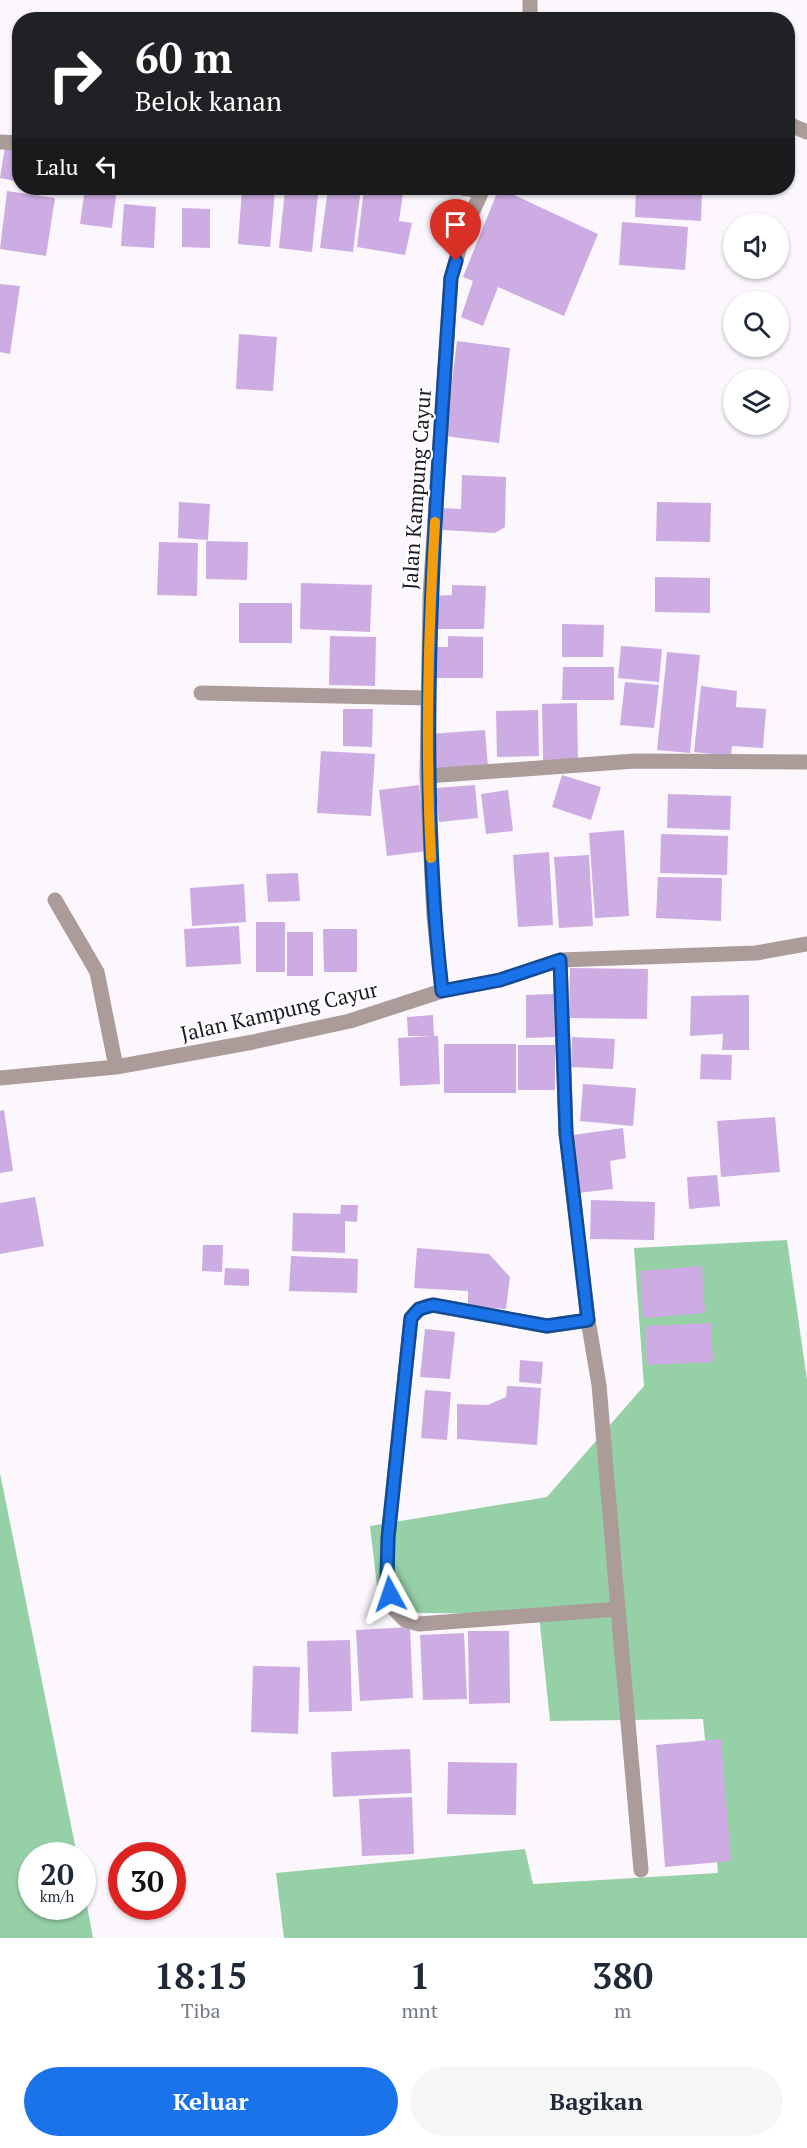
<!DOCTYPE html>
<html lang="id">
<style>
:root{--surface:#fff;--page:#f6f6f7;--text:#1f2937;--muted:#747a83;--accent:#1a73e8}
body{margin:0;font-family:"PT Serif",serif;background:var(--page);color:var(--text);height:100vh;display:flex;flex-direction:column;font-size:22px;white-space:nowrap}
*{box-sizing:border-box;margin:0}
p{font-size:20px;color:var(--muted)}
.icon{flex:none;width:33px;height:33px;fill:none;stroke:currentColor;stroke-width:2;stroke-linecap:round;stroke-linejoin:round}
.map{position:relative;height:1938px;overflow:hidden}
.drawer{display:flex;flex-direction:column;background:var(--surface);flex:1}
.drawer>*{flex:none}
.guide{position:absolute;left:12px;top:12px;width:783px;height:183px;border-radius:24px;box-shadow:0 2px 4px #0004;background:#202124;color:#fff;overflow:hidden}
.buttons{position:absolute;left:723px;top:213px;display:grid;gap:12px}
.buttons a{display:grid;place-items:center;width:66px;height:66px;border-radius:50%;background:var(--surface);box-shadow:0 2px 4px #0004;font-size:30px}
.speed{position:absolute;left:18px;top:1842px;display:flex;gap:12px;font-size:30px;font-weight:700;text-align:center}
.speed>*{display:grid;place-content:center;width:78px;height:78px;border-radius:50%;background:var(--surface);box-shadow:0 2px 4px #0004;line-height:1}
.speed small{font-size:15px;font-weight:400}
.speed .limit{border:9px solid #d22;background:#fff;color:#111}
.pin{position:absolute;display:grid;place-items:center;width:51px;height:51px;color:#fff;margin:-62px -26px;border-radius:50% 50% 50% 0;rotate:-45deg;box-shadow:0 0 6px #0007}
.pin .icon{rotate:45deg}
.me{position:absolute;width:66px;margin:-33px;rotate:355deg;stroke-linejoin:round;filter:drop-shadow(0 0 4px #0008)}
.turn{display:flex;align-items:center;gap:21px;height:126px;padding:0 24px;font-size:27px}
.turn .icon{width:78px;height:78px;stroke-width:2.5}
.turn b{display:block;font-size:42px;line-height:51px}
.then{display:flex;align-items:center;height:57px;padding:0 24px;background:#0003;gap:12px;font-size:22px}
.eta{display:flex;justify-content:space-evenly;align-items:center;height:102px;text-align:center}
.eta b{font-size:36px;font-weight:800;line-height:42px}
.button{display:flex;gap:12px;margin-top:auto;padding:12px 24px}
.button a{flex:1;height:69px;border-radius:36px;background:var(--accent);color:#fff;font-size:24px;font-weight:800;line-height:69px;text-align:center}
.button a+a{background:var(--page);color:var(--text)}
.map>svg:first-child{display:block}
.forest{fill:#96d0a7}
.building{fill:#cdace3}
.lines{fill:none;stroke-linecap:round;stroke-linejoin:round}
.minor{stroke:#ab9c9a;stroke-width:15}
.route-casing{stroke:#114b97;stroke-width:15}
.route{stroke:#1a73e8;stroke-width:10}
.slow{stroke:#f59e0b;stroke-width:10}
.labels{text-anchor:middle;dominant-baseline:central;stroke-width:4.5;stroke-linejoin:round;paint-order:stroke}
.street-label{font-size:21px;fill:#1f1923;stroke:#fff}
</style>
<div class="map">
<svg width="807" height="1938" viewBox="0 0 807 1938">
<rect width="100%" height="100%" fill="#fbf7fd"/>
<path class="forest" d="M787,1240L807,1380V1938H284L276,1873L525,1849L533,1884L718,1873L703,1719L550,1721L539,1615L380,1612L370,1526L547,1497L644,1386L634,1248Z
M0,1473L77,1855L32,1856V1906H82L83,1885L93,1938H0Z"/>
<path class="building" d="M5,147L20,150V182L0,178Z
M47,188H63L62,192Z
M85,188H117L112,228L80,224Z
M328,188H361L353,252L320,248Z
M499,188L598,234L564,316L498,287L483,326L461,317L473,281L463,277Z
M636,188H702L701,221L635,217Z
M242,189L275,191L270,247L238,244Z
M364,189L403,193L399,221L412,223L405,255L357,247Z
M285,190L318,194L312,252L279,248Z
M7,191L55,198L46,256L0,249Z
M124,204L156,207L154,248L121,246Z
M182,208L210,209V248L182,247Z
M622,222L688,227L685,270L619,265Z
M0,284L20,286L10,354L0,352Z
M239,334L277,337L273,391L236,389Z
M457,341L510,348L499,443L445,436Z
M462,475L506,477L505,527L495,533L443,530L442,508L461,509Z
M179,502L210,504L208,540L178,538Z
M657,502L711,503L710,542L656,541Z
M206,541L248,542L247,580L206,579Z
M159,542L198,543L197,596L157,595Z
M655,577L710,578V613L655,612Z
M301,583L372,585L370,632L300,629Z
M452,585L486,586L484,629H432L431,596L452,595Z
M239,603H292V643H239Z
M562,624L604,625L603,657H562Z
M330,636L376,637L375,686L329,685Z
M448,636L483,637V678H432L431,647H448Z
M621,646L662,649L659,682L618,678Z
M667,652L700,655L690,753L657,750Z
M563,667H614V700H562Z
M625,682L659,685L654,728L620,725Z
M701,686L737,691L736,707L766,709L763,748L732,746L731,756L694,752Z
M577,703L578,760L543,761L542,704Z
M343,709H373L372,747L343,746Z
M538,710L539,756L497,757L496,711Z
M485,730L488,767L433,771L430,734Z
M321,751L375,754L371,816L317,813Z
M562,775L601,787L591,820L552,807Z
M419,785L427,851L387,856L379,790Z
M475,785L478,818L439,822L436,788Z
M508,790L513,831L486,834L481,794Z
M668,794L731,796L730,830L667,828Z
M624,830L629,916L595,918L589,833Z
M661,834L728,836L727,875L660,873Z
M549,852L553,925L518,927L513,855Z
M589,855L593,926L559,928L554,857Z
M298,873L300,901L268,902L266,874Z
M658,877L722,878L721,921L656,918Z
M244,884L246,922L192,926L190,888Z
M256,922H285V972H256Z
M239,926L241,964L186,967L184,929Z
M323,929H357V972H324Z
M287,932H313V976H287Z
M570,968L648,969L647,1019L569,1018Z
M554,994L555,1037L526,1038V995Z
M749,995V1050H722L723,1034L690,1036L691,996Z
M433,1015L434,1036H438L440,1084L400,1086L398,1038L431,1036H408L407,1017Z
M572,1037L615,1039L613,1069L571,1067Z
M444,1044H516V1093H444Z
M518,1045H555V1090H518Z
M701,1054L732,1055L731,1080L700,1079Z
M583,1084L636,1088L633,1126L580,1121Z
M4,1110L13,1171L0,1173V1111Z
M775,1117L780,1172L721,1177L717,1121Z
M623,1128L626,1158L610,1161L613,1189L578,1193L573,1135Z
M717,1175L720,1206L689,1209L687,1177Z
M35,1197L44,1246L0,1254V1203Z
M591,1200L655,1202L654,1240L590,1239Z
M341,1205H358L357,1222L345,1221V1253L292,1251L293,1213L340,1214Z
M203,1245H223L222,1272L202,1271Z
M417,1248L489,1254L510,1277L506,1309L468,1306V1291L414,1288Z
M291,1256L358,1259L357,1293L289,1291Z
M702,1266L705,1313L643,1318L640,1271Z
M225,1268L249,1269V1286L224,1285Z
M711,1323L713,1362L647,1365L645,1326Z
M425,1329L455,1332L450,1379L420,1377Z
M520,1360L543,1362L541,1384L519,1382Z
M507,1386L541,1388L537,1445L457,1439V1404L488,1405L506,1397Z
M425,1390L451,1392L447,1440L421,1438Z
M410,1627L413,1698L360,1701L356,1630Z
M468,1631H509L510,1703L469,1704Z
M464,1633L467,1699L423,1700L420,1635Z
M350,1640L352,1711L309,1712L307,1641Z
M253,1666L300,1667L298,1734L251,1732Z
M721,1739L731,1861L665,1867L656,1745Z
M410,1749L412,1793L333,1797L331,1752Z
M448,1762L517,1763L516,1815L447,1814Z
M412,1797L414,1854L362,1856L359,1799Z"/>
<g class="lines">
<path class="minor" d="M530,20V0
M788,124L807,132
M0,142L20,143
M201,693L429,698
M427,776L635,761L807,762
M55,900L97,972L116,1067
M560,960L756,953L807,944
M442,991L434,917L427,776L430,596L451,278L465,228L482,191L462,188
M0,1078L116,1067L253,1042L350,1021L442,991L500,980L560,960L566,1133L588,1320L547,1326L433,1305C423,1306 417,1310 411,1318L388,1538L386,1581L393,1608L405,1620L419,1624L618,1609L641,1870
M588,1320L599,1385L618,1609"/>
</g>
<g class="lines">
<g class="route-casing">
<path id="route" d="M390,1594L387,1581L388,1538L411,1318L419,1309L433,1305L547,1326L588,1320L566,1133L560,960L500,980L442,991C415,752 435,517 451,278L456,261"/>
</g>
<use href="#route" class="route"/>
<path class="slow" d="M431,858C425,746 428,634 435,522"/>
</g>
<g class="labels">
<g class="street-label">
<text transform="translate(416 489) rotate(-86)">Jalan Kampung Cayur</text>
<text transform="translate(279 1011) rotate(-13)">Jalan Kampung Cayur</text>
</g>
</g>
</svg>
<div class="buttons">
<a><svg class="icon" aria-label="sound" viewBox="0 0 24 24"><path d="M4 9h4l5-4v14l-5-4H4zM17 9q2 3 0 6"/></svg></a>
<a><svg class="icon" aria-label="search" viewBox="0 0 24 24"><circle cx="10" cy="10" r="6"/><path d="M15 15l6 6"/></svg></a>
<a><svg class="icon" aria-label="layers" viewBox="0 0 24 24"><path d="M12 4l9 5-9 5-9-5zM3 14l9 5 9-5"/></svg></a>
</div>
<div class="speed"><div>20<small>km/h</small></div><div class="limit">30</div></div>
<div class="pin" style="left:456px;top:261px;background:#d93025"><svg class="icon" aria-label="arrive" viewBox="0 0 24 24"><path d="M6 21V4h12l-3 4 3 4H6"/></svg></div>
<svg class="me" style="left:390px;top:1594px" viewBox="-20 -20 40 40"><path d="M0-17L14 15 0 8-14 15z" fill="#1a73e8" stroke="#fff" stroke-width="4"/></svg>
<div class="guide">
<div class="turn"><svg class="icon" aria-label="right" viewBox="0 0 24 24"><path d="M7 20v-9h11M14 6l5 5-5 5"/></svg><div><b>60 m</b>Belok kanan</div></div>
<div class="then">Lalu<svg class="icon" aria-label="left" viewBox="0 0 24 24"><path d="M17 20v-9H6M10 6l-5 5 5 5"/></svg></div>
</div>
</div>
<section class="drawer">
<div class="eta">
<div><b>18:15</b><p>Tiba</p></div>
<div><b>1</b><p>mnt</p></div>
<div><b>380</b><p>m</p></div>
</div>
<div class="button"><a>Keluar</a><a>Bagikan</a></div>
</section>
